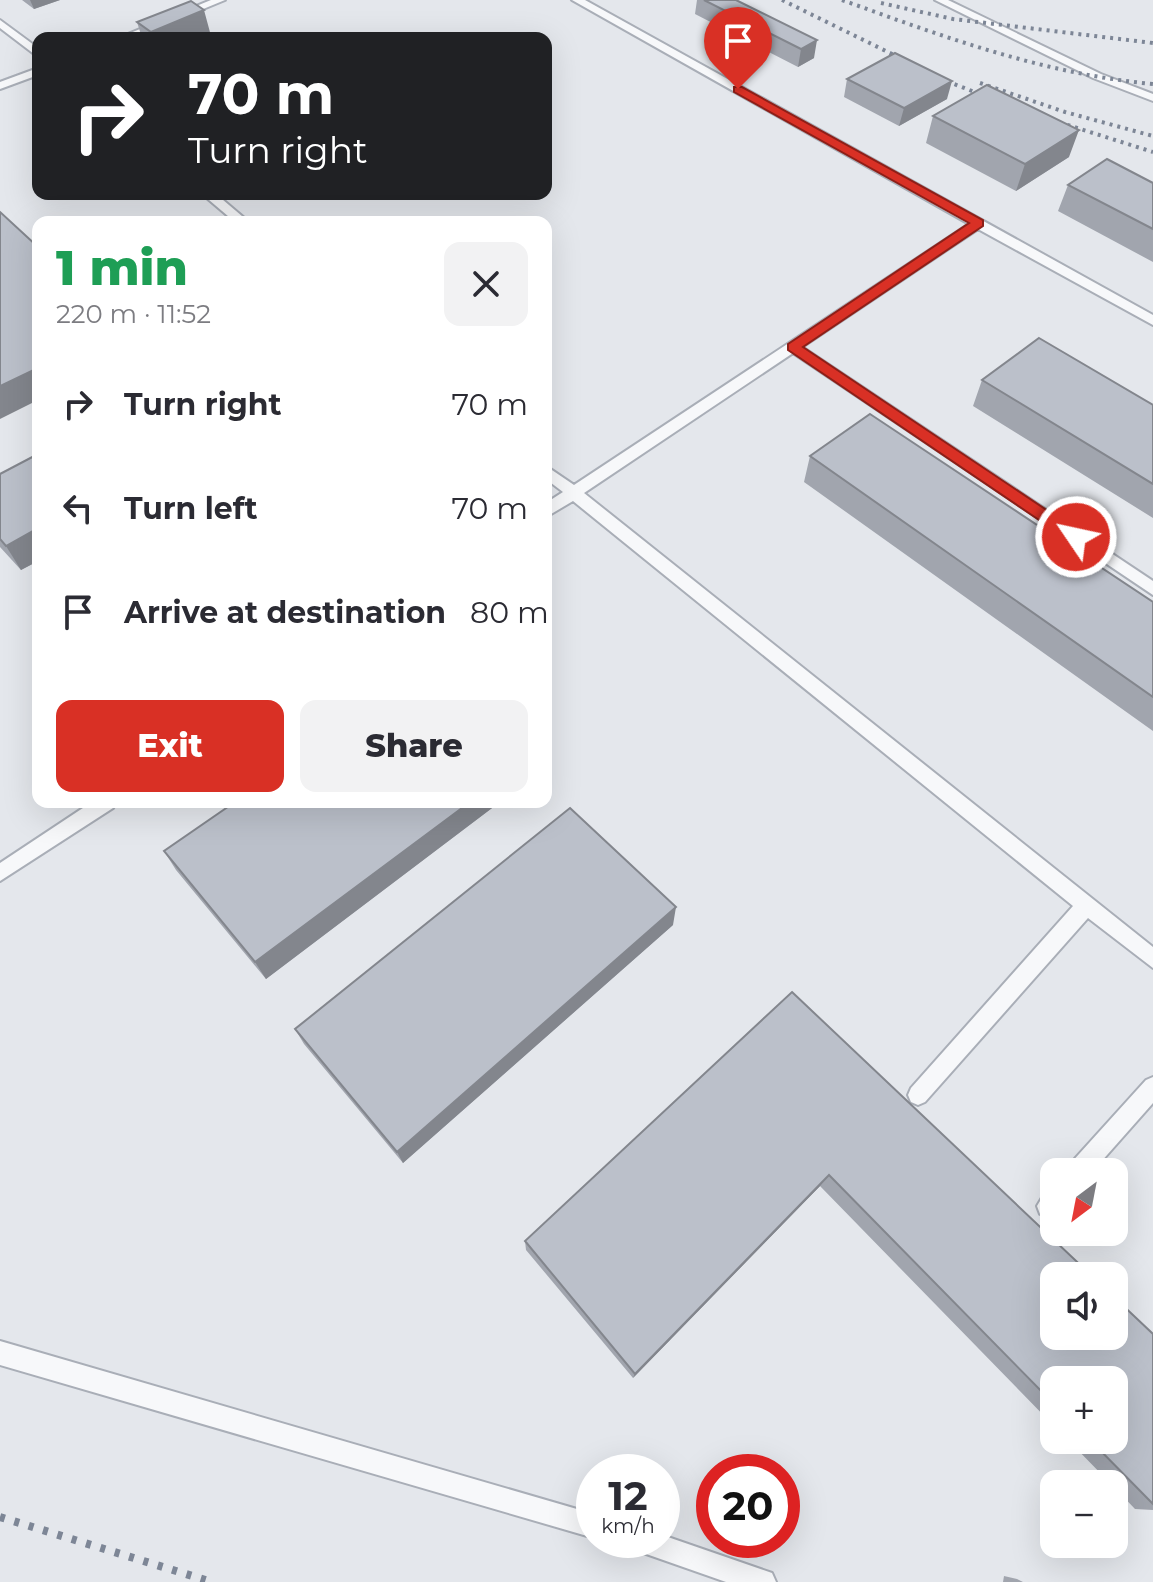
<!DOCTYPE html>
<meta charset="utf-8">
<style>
:root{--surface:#fff;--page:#f2f2f3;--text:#2b2b33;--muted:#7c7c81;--accent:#d93025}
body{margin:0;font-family:Montserrat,sans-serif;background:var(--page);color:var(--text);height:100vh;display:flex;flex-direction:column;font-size:30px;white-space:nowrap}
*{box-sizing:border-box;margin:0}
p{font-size:26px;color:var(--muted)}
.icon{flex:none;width:44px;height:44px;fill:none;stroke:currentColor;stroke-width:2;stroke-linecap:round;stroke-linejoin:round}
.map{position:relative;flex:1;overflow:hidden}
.sheet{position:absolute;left:32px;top:216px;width:520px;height:592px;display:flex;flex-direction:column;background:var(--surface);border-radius:16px;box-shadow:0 8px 32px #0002}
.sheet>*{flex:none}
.guide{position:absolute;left:32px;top:32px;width:520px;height:168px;border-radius:16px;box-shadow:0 8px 32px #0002;background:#202124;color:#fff;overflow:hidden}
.needle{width:52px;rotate:212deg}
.buttons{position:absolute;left:1040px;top:1158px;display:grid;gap:16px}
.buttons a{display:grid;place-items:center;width:88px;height:88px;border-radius:16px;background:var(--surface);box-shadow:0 8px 32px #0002;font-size:40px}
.speed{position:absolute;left:576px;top:1454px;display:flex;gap:16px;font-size:40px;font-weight:700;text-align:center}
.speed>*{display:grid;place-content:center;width:104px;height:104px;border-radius:50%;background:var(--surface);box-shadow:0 8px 32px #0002;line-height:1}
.speed small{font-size:20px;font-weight:400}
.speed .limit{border:12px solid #d22;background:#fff;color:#111}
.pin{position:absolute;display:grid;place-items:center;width:68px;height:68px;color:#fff;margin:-82px -34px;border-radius:50% 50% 50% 0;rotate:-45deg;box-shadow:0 0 8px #0007}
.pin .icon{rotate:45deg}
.me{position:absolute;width:88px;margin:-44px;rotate:304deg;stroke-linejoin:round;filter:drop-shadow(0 0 6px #0008)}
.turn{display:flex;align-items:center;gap:28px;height:168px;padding:0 24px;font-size:36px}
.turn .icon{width:104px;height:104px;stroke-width:2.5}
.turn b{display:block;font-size:56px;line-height:68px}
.round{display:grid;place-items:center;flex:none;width:84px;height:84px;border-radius:16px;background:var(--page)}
.summary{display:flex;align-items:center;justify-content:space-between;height:136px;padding:0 24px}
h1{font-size:48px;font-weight:800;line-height:60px;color:#1e9e55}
.cta{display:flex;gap:16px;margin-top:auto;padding:16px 24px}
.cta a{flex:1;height:92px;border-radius:16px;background:var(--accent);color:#fff;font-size:32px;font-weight:800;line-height:92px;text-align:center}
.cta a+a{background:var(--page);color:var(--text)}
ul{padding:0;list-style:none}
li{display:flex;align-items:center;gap:24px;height:104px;padding:0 24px}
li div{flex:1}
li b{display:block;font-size:30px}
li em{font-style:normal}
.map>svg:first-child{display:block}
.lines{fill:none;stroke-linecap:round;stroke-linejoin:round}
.service-casing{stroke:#a9aeb7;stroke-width:4}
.service{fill:#f7f8fa;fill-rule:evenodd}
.rail-far1{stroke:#7d8696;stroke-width:4;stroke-dasharray:3 5;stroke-linecap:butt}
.rail{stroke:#7d8696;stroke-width:8;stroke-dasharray:5 10;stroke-linecap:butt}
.wall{fill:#a1a5ae}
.shaded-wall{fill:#83868d}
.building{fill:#bbc0ca;stroke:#83868d;stroke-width:2}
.route{fill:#d93025;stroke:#8d1f18;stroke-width:2}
</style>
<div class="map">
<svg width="1153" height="1582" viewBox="0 0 1153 1582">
<rect width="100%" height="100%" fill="#e4e7ec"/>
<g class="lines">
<g class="service-casing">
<path id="service" d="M211,0H225L133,38H118Z
M572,0H585L1153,315V325L978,229L802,347L1153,581V595L793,353L584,493L1153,947V968L1088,918L925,1102L918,1105L911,1102L908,1095L911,1088L1073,906L573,501L546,517V503L563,492L546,479V466L574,485L969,224Z
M935,0H948L1101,74L1153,94V101L1093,78Z
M0,20L38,48V57L0,28Z
M38,68V75L0,89V82Z
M202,194H216L249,222H235Z
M92,802H116L113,808L0,881V863Z
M1153,1077V1103L1092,1172H1067L1070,1164L1146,1080Z
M1054,1188V1214L1048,1217L1040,1214L1037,1206L1046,1191Z
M0,1341L594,1514V1538L0,1365Z
M662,1535L772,1573L776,1582H726L632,1549L628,1540H662Z"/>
</g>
<use href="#service" class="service"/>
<path class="rail-far1" d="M782,0L949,82L995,100
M842,0C944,37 1044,74 1153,84
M881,3L953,19L1153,43
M980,83L1065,112L1153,136
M1052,120L1153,152"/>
<path class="rail" d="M0,1517L212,1582"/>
</g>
<path class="wall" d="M22,0H60L34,9Z
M697,0H736L814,58L798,67L695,14Z
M137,22L211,36L207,38H142Z
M847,79L947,99L899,126L844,97Z
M933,116L1069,157L1016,191L926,143Z
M1153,183V262L1058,211L1068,185Z
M982,380L1153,405V518L973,406Z
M38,454V561L21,570L0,547V474Z
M810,456L1153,602V731L804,482Z
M235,802H500L266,979L176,870L164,851Z
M673,925L403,1163L304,1044L295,1029Z
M792,992L1153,1334V1510L1135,1509L1114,1487V1484H1111L1068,1440H1114L1054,1380V1426L820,1186L633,1378L526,1250L525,1241Z
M1004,1576L1017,1579L1023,1582H1003Z"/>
<path class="shaded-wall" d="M30,0H60L34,9Z
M204,10L211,36L207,38H152L151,32Z
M817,40L814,58L798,67L801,49Z
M952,81L947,99L899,126L904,108Z
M1079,130L1069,157L1016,191L1025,164Z
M38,368V400L0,419V386Z
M38,528V561L21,570L6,546Z
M470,802H500L266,979L255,962Z
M676,907L673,925L403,1163L397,1152Z
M829,1175L820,1186L633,1378L635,1374Z"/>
<path class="building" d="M704,0H736L817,40L801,49Z
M191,1L204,10L151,32L137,22Z
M895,53L952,81L904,108L847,79Z
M987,85L1079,130L1025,164L933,116Z
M1107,159L1153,183V229L1068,185Z
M0,212L38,247V368L0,386Z
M1039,338L1153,405V484L982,380Z
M870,414L1153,602V697L810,456Z
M38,454V528L6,546L0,539V474Z
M235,802H470L255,962L164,851Z
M570,808L676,907L397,1152L295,1029Z
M792,992L1092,1276H1054V1336H1114V1297L1153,1334V1504L1090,1440H1114V1380H1054V1404L829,1175L635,1374L525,1241Z"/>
<path class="route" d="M734,87H742L983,220V226L803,347L1081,533V541H1070L788,350V344L969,223L734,92Z"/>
</svg>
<div class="buttons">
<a><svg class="needle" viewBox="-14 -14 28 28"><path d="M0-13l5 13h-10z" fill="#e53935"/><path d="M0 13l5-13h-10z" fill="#7c7c81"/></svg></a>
<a><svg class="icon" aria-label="sound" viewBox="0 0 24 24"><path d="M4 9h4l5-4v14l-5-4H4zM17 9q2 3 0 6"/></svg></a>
<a>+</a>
<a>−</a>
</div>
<div class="speed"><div>12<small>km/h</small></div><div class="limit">20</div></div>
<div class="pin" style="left:738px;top:89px;background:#d93025"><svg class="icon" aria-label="arrive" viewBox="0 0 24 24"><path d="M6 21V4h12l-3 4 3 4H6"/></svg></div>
<svg class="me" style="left:1076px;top:537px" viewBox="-20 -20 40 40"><circle r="17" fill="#d93025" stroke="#fff" stroke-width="3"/><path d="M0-11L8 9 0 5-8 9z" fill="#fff"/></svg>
<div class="guide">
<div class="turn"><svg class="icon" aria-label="right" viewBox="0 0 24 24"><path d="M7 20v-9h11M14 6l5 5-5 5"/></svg><div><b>70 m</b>Turn right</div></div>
</div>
<section class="sheet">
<div class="summary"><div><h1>1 min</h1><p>220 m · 11:52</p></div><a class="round"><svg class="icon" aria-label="close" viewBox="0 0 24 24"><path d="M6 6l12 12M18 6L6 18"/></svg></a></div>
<ul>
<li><svg class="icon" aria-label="right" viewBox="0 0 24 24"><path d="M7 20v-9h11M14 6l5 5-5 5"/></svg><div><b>Turn right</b></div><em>70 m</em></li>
<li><svg class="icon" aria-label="left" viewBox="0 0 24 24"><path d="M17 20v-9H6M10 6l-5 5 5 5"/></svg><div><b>Turn left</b></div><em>70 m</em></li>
<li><svg class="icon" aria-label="arrive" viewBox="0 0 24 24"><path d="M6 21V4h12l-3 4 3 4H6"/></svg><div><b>Arrive at destination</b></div><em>80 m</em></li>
</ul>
<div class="cta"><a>Exit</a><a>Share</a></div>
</section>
</div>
